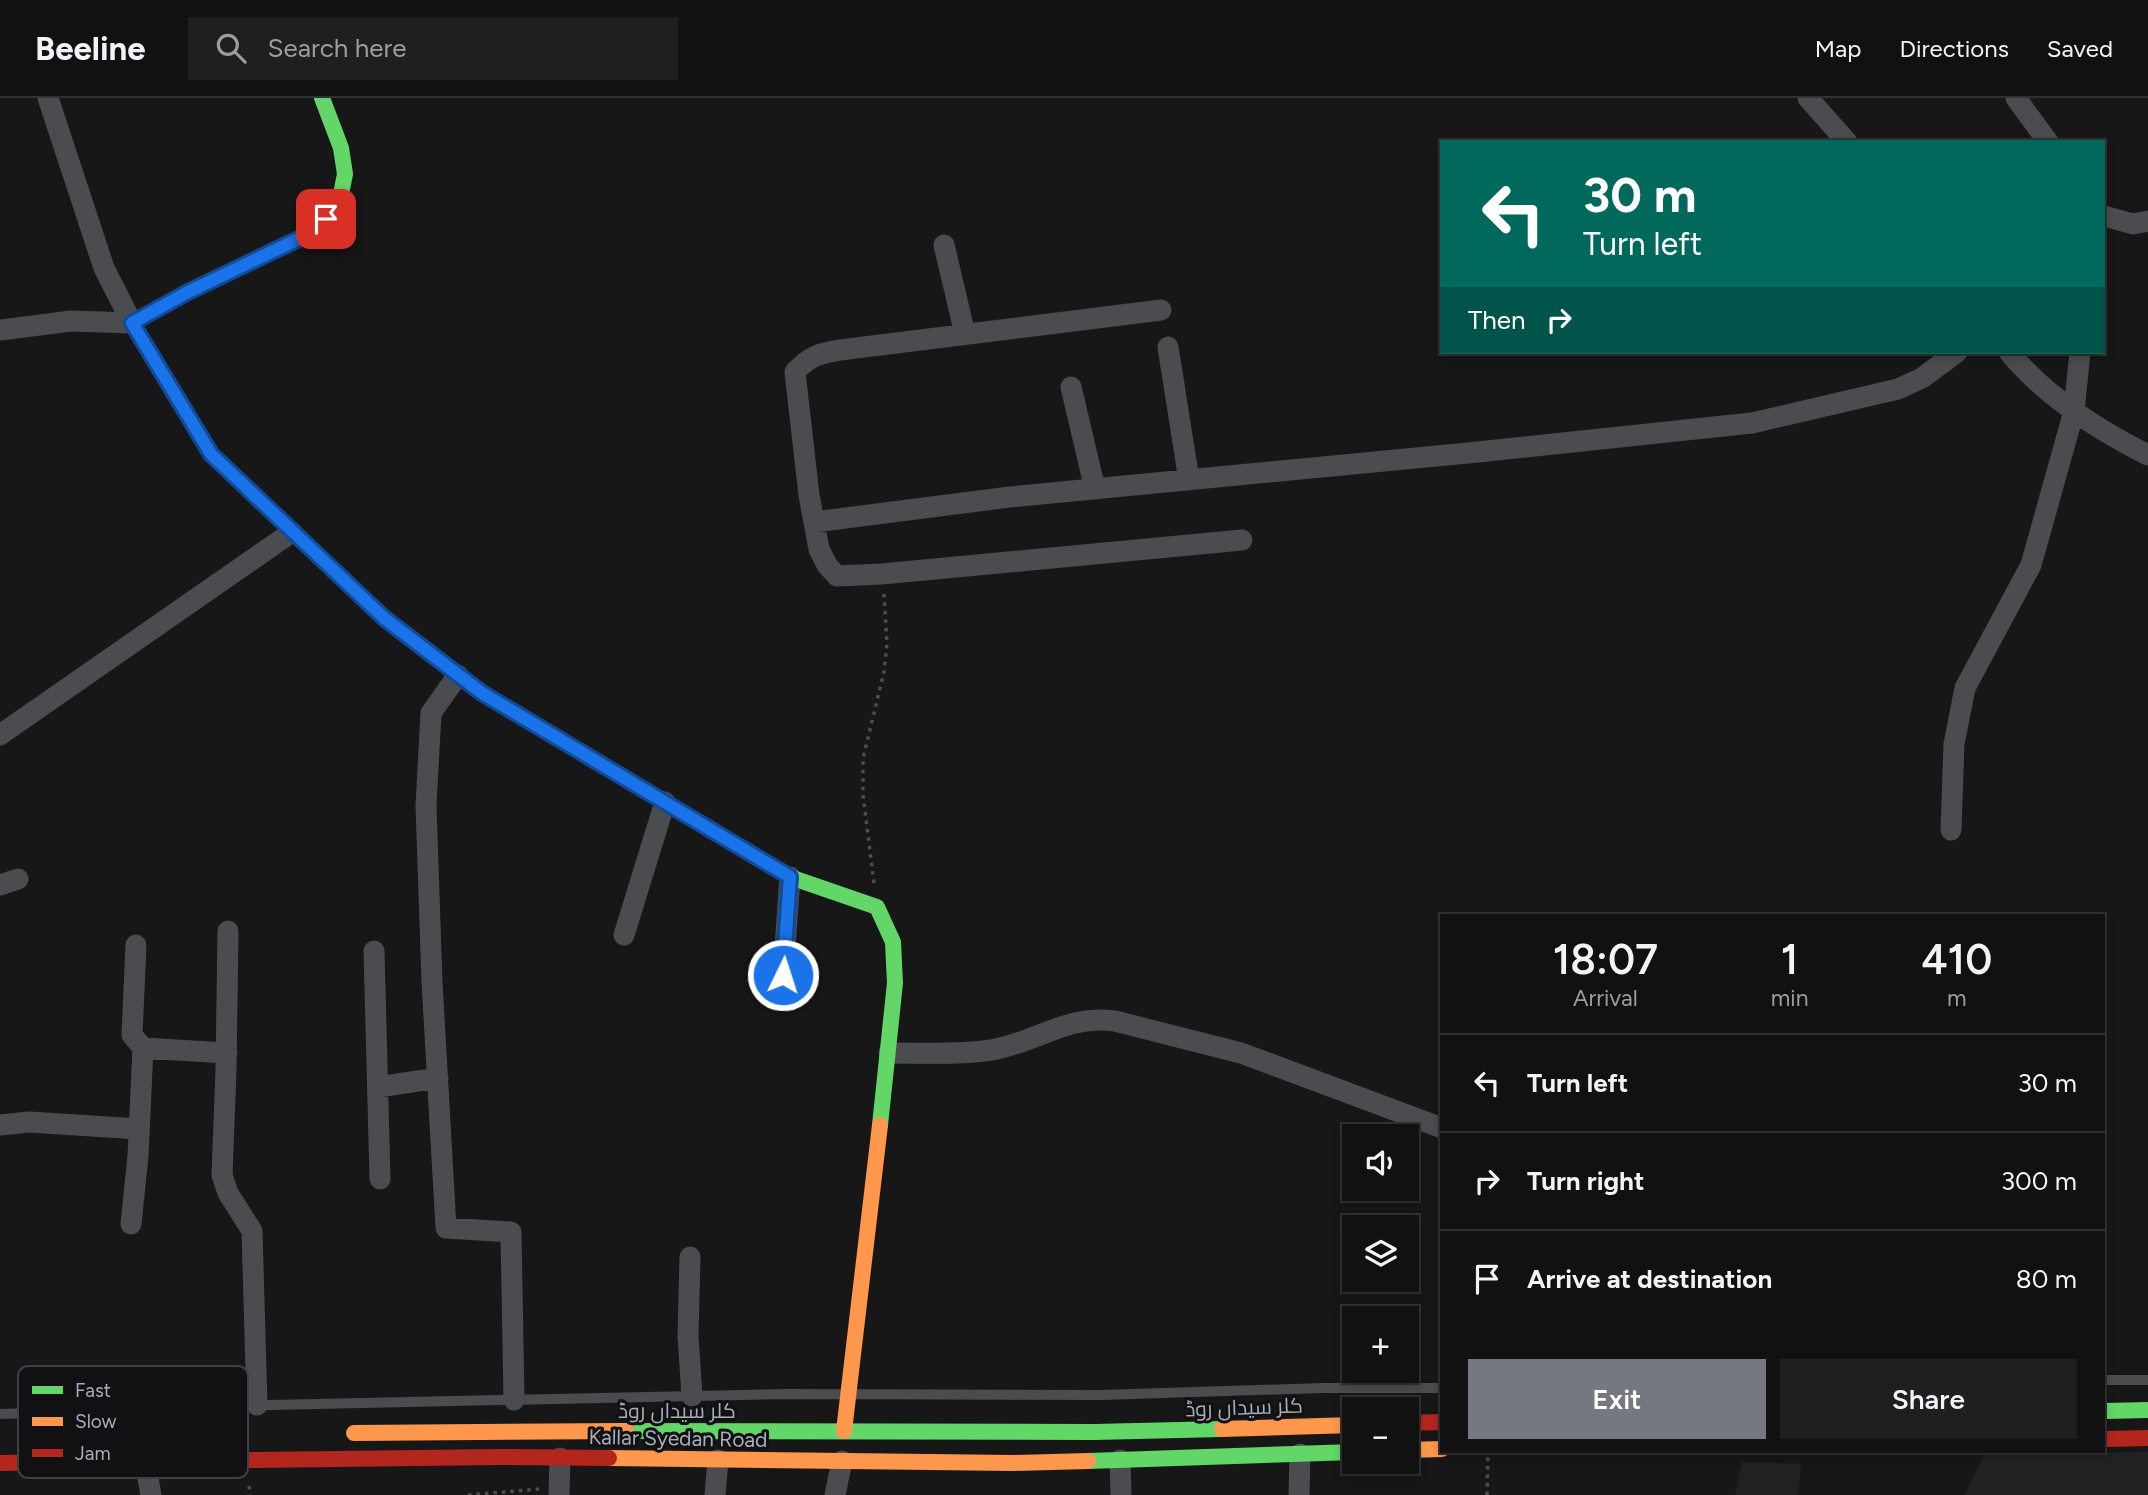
<!DOCTYPE html>
<meta charset="utf-8">
<style>
:root{--surface:#111;--page:#1e1f1f;--text:#f1f3f6;--muted:#9c9d9f;--line:#303131;--accent:#757880}
body{margin:0;font-family:Figtree,Cairo,sans-serif;background:var(--page);color:var(--text);height:100vh;display:flex;flex-direction:column;font-size:26px;white-space:nowrap}
*{box-sizing:border-box;margin:0}
p{font-size:23px;color:var(--muted)}
.icon{flex:none;width:38px;height:38px;fill:none;stroke:currentColor;stroke-width:2;stroke-linecap:round;stroke-linejoin:round}
.map{position:relative;flex:1;overflow:hidden}
.details{position:absolute;left:1440px;top:816px;width:665px;height:539px;display:flex;flex-direction:column;background:var(--surface);border-radius:0px;box-shadow:0 4px 10px #0003,0 0 0 2px var(--line)}
.details>*{flex:none}
.guide{position:absolute;left:1440px;top:42px;width:665px;height:214px;border-radius:0px;box-shadow:0 4px 10px #0003,0 0 0 2px var(--line);background:#00695c;color:#fff;overflow:hidden}
.tools{position:absolute;left:1342px;top:1026px;display:grid;gap:14px}
.tools a{display:grid;place-items:center;width:77px;height:77px;border-radius:0px;background:var(--surface);box-shadow:0 4px 10px #0003,0 0 0 2px var(--line);font-size:35px}
.pin{position:absolute;display:grid;place-items:center;width:60px;height:60px;color:#fff;margin:-30px;border-radius:14px;box-shadow:0 4px 10px #0006}
.me{position:absolute;width:77px;margin:-38px;rotate:4deg;stroke-linejoin:round;filter:drop-shadow(0 0 5px #0008)}
.turn{display:flex;align-items:center;gap:24px;height:147px;padding:0 28px;font-size:32px}
.turn .icon{width:91px;height:91px;stroke-width:2.5}
.turn b{display:block;font-size:49px;line-height:60px}
.then{display:flex;align-items:center;height:66px;padding:0 28px;background:#0003;gap:14px;font-size:26px}
.eta{display:flex;justify-content:space-evenly;align-items:center;height:119px;text-align:center}
.eta b{font-size:42px;font-weight:600;line-height:49px}
.action{display:flex;gap:14px;margin-top:auto;padding:14px 28px}
.action a{flex:1;height:80px;border-radius:0px;background:var(--accent);color:#fff;font-size:28px;font-weight:600;line-height:80px;text-align:center}
.action a+a{background:var(--page);color:var(--text)}
ul{padding:0;list-style:none}
li{display:flex;align-items:center;gap:21px;height:98px;padding:0 28px;border-top:2px solid var(--line)}
li div{flex:1}
li b{display:block;font-size:26px}
li em{font-style:normal}
header{display:flex;align-items:center;gap:42px;box-sizing:border-box;height:98px;padding:0 35px;background:var(--surface);border-bottom:2px solid var(--line)}
header strong{font-size:33px}
nav{display:flex;gap:38px;margin-inline-start:auto;font-size:24px}
.search{width:490px;height:63px;background:var(--page);display:flex;align-items:center;gap:18px;box-sizing:border-box;padding:0 24px;border-radius:0px;color:var(--muted);font-size:26px}
.map>svg:first-child{display:block}
.built{fill:#212123}
.lines{fill:none;stroke-linecap:round;stroke-linejoin:round}
.path{stroke:#4d4e52;stroke-width:3.5;stroke-dasharray:3.5 5;stroke-linecap:butt}
.lane{stroke:#4b4c50;stroke-width:10}
.street{stroke:#4b4c50;stroke-width:21}
.fast{stroke:#63d668;stroke-width:16}
.slow{stroke:#ff974d;stroke-width:16}
.jam{stroke:#b3261e;stroke-width:16}
.route-casing{stroke:#114b97;stroke-width:18}
.route{stroke:#1a73e8;stroke-width:12}
.labels{text-anchor:middle;dominant-baseline:central;stroke-width:6;stroke-linejoin:round;paint-order:stroke}
.street-label{font-size:21px;fill:#a8adb8;stroke:#111113}
.key{fill:#111113;stroke:#3e4045;stroke-width:2}
.key-label{font-size:19px;fill:#a8adb8}
</style>
<header>
<strong>Beeline</strong>
<div class="search"><svg class="icon" aria-label="search" viewBox="0 0 24 24"><circle cx="10" cy="10" r="6"/><path d="M15 15l6 6"/></svg>Search here</div>
<nav><a>Map</a><a>Directions</a><a>Saved</a></nav>
</header>
<div class="map">
<svg width="2148" height="1397" viewBox="0 0 2148 1397">
<rect width="100%" height="100%" fill="#171717"/>
<path class="built" d="M2148,1354V1397H1964L1984,1357Z
M1742,1364L1801,1366L1798,1397H1735Z"/>
<g class="lines">
<path class="path" d="M874,785L863,697V660L884,574L887,546L884,496
M249,1388L250,1397
M468,1397L539,1391
M1487,1397L1488,1353"/>
<path class="lane" d="M2104,1282H2148
M0,1316L270,1307L785,1296L1101,1297L1323,1290H1442"/>
<path class="street" d="M1808,0L1847,44
M2016,0L2048,44
M2104,118L2133,126L2148,123
M944,147L965,236
M1161,212L840,252C820,255 808,259 795,274L809,397L819,451L827,467L837,478L882,476L1242,442
M0,232L71,223L132,225L104,170L48,0
M1168,249L1189,382
M2009,254C2046,299 2096,331 2148,357
M1071,289L1095,391
M814,424L1010,399L1478,354L1752,325L1898,291L1922,280L1957,254
M458,577L431,615L426,708L432,884L446,1130L511,1134L514,1302
M0,637L292,434
M1951,732L1954,646L1965,590L2031,467L2074,313L2080,254
M0,787L18,781
M228,833L226,972L222,1077L228,1095L252,1133L257,1307
M624,837L665,704
M136,847L132,937L143,950
M374,853L380,1081
M783,877L790,779
M889,955C923,955 957,957 991,952C1036,945 1067,916 1115,923L1241,955L1442,1030
M378,989L438,980
M0,1027L29,1024L139,1031
M131,1126L138,1058L143,950L227,955
M690,1159L688,1238L692,1298
M1120,1362L1121,1397
M145,1363L151,1397
M559,1397L560,1360
M715,1397L718,1362
M835,1397L842,1363
M1299,1397L1300,1356"/>
<path class="fast" d="M217,362L211,356L132,225L188,194L311,135L330,115L340,101L345,76L341,50L322,0
M617,676L790,779L877,809L893,844L895,885L880,1027
M2104,1313L2148,1312
M626,1333L1094,1334L1222,1331
M1088,1363L1354,1354"/>
<path class="slow" d="M217,362L384,520L482,595L617,676
M1222,1331L1354,1327
M844,1333L880,1027
M354,1335L626,1333
M1407,1352L1442,1351
M609,1360L1013,1365L1088,1363"/>
<path class="jam" d="M1407,1325L1442,1324
M2104,1341L2148,1340
M0,1365L500,1359L609,1360"/>
</g>
<g class="lines">
<g class="route-casing">
<path id="route" d="M326,121L311,135L188,194L132,225L211,356L384,520L482,595L790,779L783,877"/>
</g>
<use href="#route" class="route"/>
</g>
<g class="labels">
<g class="street-label">
<text transform="translate(1244 1309) rotate(-2)">کلر سیداں روڈ</text>
<text x="677" y="1312">کلر سیداں روڈ</text>
<text transform="translate(678 1340) rotate(1)">Kallar Syedan Road</text>
</g>
</g>
<rect x="18" y="1268" width="230" height="112" rx="10" class="key"/>
<rect x="32" y="1288" width="31" height="8" fill="#63d668"/>
<rect x="32" y="1319" width="31" height="9" fill="#ff974d"/>
<rect x="32" y="1351" width="31" height="8" fill="#b3261e"/>
<g class="key-label">
<text x="75" y="1299">Fast</text>
<text x="75" y="1330">Slow</text>
<text x="75" y="1362">Jam</text>
</g>
</svg>
<div class="tools">
<a><svg class="icon" aria-label="sound" viewBox="0 0 24 24"><path d="M4 9h4l5-4v14l-5-4H4zM17 9q2 3 0 6"/></svg></a>
<a><svg class="icon" aria-label="layers" viewBox="0 0 24 24"><path d="M12 4l9 5-9 5-9-5zM3 14l9 5 9-5"/></svg></a>
<a>+</a>
<a>−</a>
</div>
<div class="pin" style="left:326px;top:121px;background:#d93025"><svg class="icon" aria-label="arrive" viewBox="0 0 24 24"><path d="M6 21V4h12l-3 4 3 4H6"/></svg></div>
<svg class="me" style="left:783px;top:877px" viewBox="-20 -20 40 40"><circle r="17" fill="#1a73e8" stroke="#fff" stroke-width="3"/><path d="M0-11L8 9 0 5-8 9z" fill="#fff"/></svg>
<div class="guide">
<div class="turn"><svg class="icon" aria-label="left" viewBox="0 0 24 24"><path d="M17 20v-9H6M10 6l-5 5 5 5"/></svg><div><b>30 m</b>Turn left</div></div>
<div class="then">Then<svg class="icon" aria-label="right" viewBox="0 0 24 24"><path d="M7 20v-9h11M14 6l5 5-5 5"/></svg></div>
</div>
<section class="details">
<div class="eta">
<div><b>18:07</b><p>Arrival</p></div>
<div><b>1</b><p>min</p></div>
<div><b>410</b><p>m</p></div>
</div>
<ul>
<li><svg class="icon" aria-label="left" viewBox="0 0 24 24"><path d="M17 20v-9H6M10 6l-5 5 5 5"/></svg><div><b>Turn left</b></div><em>30 m</em></li>
<li><svg class="icon" aria-label="right" viewBox="0 0 24 24"><path d="M7 20v-9h11M14 6l5 5-5 5"/></svg><div><b>Turn right</b></div><em>300 m</em></li>
<li><svg class="icon" aria-label="arrive" viewBox="0 0 24 24"><path d="M6 21V4h12l-3 4 3 4H6"/></svg><div><b>Arrive at destination</b></div><em>80 m</em></li>
</ul>
<div class="action"><a>Exit</a><a>Share</a></div>
</section>
</div>
